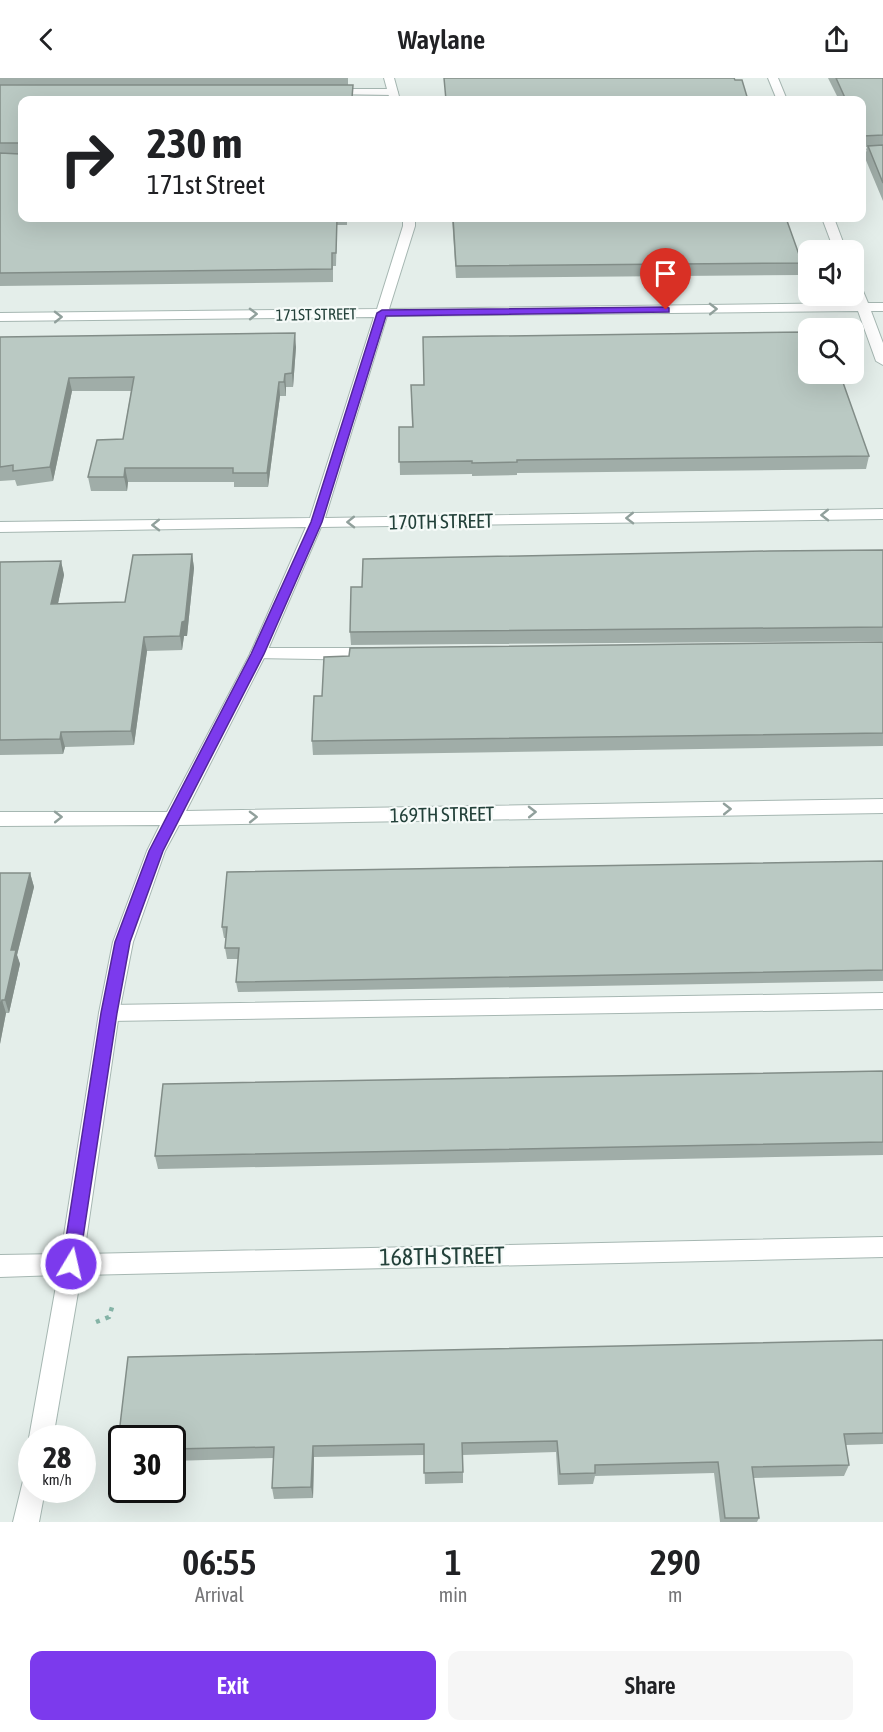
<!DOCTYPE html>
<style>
:root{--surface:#fff;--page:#f6f6f6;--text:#202124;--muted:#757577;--accent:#7c3aed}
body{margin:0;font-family:"Asap Condensed",sans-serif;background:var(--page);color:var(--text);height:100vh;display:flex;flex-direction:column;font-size:22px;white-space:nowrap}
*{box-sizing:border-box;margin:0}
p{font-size:20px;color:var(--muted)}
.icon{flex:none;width:33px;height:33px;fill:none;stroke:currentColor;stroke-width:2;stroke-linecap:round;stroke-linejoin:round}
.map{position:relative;height:1444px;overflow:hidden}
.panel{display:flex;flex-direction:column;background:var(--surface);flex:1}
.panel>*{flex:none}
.hud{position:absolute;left:18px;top:18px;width:848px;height:126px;border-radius:12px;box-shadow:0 6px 24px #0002;background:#fff;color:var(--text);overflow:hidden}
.buttons{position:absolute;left:798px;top:162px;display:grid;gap:12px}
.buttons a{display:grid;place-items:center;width:66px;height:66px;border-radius:12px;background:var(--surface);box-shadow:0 6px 24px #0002;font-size:30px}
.speed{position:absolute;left:18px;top:1347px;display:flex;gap:12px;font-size:30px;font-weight:700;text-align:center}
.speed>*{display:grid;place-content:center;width:78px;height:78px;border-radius:50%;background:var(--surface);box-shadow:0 6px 24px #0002;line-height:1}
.speed small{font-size:15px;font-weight:400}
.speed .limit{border:3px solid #111;border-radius:9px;background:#fff;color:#111}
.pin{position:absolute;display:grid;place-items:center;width:51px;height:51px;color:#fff;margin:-62px -26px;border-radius:50% 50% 50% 0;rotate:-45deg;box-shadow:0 0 6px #0007}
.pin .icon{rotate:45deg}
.me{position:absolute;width:66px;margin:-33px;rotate:9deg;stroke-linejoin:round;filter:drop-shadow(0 0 4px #0008)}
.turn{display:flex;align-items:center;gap:21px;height:126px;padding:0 30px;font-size:27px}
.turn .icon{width:78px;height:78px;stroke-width:2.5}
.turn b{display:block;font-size:42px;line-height:51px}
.eta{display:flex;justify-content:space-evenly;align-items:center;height:102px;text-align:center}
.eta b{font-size:36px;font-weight:600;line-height:42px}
.cta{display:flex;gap:12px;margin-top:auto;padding:12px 30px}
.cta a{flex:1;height:69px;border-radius:12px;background:var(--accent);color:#fff;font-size:24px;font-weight:600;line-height:69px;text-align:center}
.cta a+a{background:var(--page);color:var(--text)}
header{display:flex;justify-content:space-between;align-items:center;height:78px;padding:0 30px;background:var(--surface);font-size:27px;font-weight:600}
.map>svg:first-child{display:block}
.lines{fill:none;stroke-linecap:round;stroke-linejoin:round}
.service-casing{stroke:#a6b7b2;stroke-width:2}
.minor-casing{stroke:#a6b7b2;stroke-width:2}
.path{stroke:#84b3a6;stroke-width:4.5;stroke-dasharray:4 6;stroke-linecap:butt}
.service{fill:#fff;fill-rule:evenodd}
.minor{fill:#fff;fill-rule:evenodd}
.wall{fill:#a0ada8}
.shaded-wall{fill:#828d88}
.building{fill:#bac9c3;stroke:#828d88;stroke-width:1.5}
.oneway{stroke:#91a09c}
.route{fill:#7c3aed;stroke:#51269a;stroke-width:1.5}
.labels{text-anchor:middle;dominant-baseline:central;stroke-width:4.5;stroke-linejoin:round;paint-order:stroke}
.far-street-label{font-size:16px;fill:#23413a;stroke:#f5faf8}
.street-label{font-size:20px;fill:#23413a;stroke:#f5faf8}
.near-street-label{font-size:24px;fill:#23413a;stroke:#f5faf8}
</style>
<header><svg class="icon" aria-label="back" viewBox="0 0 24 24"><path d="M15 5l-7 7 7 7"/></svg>Waylane<svg class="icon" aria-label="share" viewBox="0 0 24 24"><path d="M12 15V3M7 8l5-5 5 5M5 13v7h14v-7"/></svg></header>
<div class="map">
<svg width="883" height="1444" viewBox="0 0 883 1444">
<rect width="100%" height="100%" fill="#e4eeea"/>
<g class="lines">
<g class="service-casing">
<path id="service" d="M329,11H393L398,14L393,17L325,16L324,14Z
M258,570H373L379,572L381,576L379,580L373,582L252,580L250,576L252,572Z
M883,915V931L109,943L102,941L99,935L102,929L109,927Z"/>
</g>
<g class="minor-casing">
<path id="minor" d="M384,0H394L400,22H390Z
M768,0H778L787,22H777Z
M883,71V77L861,78V72Z
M403,140H415V148L389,231L855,225L852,218L854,202L860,206L868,225H883V233H871L883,265V287L876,283L858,233L387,238L325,440L883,431V441L321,449L266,576L186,733L883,721V735L179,747L165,773L133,864L119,935L84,1176L883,1159V1179L81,1197L53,1360H32V1367L29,1360L58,1197L0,1199V1177L61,1176L99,935L113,864L147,773L160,747L0,748V734H167L250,576L306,449L0,454V444L310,440L374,239L0,243V235L377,231L403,148Z
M822,140H834L846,172H834Z
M32,1400V1412H45L39,1444H13L23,1403Z"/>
</g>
<path class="path" d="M96,1244L109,1239L113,1226"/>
<use href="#service" class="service"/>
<use href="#minor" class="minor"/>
</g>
<path class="wall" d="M0,0H348V7L22,140H347V147H337L336,188H333V204L0,208Z
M828,0H883V123L865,80L867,69L861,70V22H839Z
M452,140H786L802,185L800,197L456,200Z
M0,259L296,269L293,309H286V318H280L268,409H234V404H128L127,413H91L88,399L123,361L131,313H72L53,403L17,408L15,402L0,403Z
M411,307L869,378L866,391L517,395V397L472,398V396L400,397L399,349H412Z
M883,472V563L351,567L350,554Z
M192,476L194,490L187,558H184L182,572L147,573L134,667L65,669L63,676L0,677V484L61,483L64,497L58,525L125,524Z
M883,564V668L313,677L312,663L322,618Z
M883,783V903L238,914L236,904L238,881H227L225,870L226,860H224L222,849Z
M0,795H30L34,809L17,877L20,886L9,935H6L0,966Z
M883,993V1077L158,1091L155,1078Z
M883,1262V1366L846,1367L849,1387L844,1398L753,1400L759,1440L757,1444H720L714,1395L595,1398L593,1406L558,1407L556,1374L463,1377V1405L425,1406L424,1377L314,1379L313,1420L274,1421L272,1410L274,1380L172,1383V1360H122V1384L117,1373L128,1279Z"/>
<path class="shaded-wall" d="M295,255L296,269L293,309L292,295Z
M285,296L286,309V318L284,304Z
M69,300L72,313L53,403L50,389Z
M279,304L280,318L268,409L267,395Z
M125,390L128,404L127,413L124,399Z
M192,476L194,490L187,558H184L182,572L180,558Z
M61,483L64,497L55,540L51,526Z
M144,559L147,573L134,667L131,653Z
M61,654L65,669L63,676L60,661Z
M30,795L34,809L17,877L20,886L9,935L5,922L11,872Z
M2,922L6,935L0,966V930Z
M313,1368L314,1379L313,1420L311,1409Z"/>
<path class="building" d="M444,0H734L735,2H742L748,22H446Z
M836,0H883V57L863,58L861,53V22H846Z
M0,7H353L352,20H358V22H22V140H337L336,175H332V191L0,195V75L20,76L22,68L20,65H0Z
M883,67V105L868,68Z
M453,140H786L802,185L456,188Z
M808,254V296H840L869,378L517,382V384L472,385V383L399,384V349H413L411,307H424L423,259Z
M295,255L292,295L285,296L284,304H279L267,395H233V390H125L124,399H88L97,362L123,361L134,299L69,300L50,389L13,393V387L0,389V259Z
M883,472V549L350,554L351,509H362L363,481L769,473Z
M192,476L185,543L182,544L180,558L144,559L131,653L61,654L60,661L0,662V484L61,483L51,526L125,524L133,477Z
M883,564V655L312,663L314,618H322L324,579L349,578L350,570Z
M883,783V892L236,904L239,870H225L227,849H222L227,794Z
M0,795H30L11,872H16L5,922H2L0,930Z
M883,993V1064L155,1078L163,1006Z
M883,1262V1355L844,1356L849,1387L752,1389L759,1440H725L718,1384L595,1387V1395L560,1396L557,1363L462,1365L463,1394L424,1395V1366L313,1368L311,1409L272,1410L274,1369L172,1371V1360H122V1373H117L128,1279Z"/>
<defs><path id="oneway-chevron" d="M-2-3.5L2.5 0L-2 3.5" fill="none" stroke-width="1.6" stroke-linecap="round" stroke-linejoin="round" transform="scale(1.5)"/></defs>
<g class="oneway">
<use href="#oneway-chevron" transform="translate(713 231) rotate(-1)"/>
<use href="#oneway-chevron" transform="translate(253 236) rotate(-1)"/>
<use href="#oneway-chevron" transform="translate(58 239) rotate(-1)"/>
<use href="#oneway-chevron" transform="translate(825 437) rotate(179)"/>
<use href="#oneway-chevron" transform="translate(630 440) rotate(179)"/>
<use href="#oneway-chevron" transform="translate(351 444) rotate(179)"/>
<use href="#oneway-chevron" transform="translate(156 447) rotate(179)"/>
<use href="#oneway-chevron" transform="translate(727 731) rotate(-1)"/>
<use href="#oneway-chevron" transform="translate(532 734) rotate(-1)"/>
<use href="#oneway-chevron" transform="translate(58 739) rotate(-1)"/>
<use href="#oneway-chevron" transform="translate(253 739) rotate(-1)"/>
</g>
<path class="route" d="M666,229L669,230V234L386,238L322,444L264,576L163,773L130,864L117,935L79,1186L77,1192L71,1194L65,1192L62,1186L101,935L115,864L149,773L251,576L311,444L377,235L382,232Z"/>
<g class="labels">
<g class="far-street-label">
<text transform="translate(316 236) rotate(-1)">171ST STREET</text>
</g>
<g class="street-label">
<text transform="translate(441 443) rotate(-1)">170TH STREET</text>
<text transform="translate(442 736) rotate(-1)">169TH STREET</text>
</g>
<g class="near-street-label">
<text transform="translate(442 1178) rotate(-1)">168TH STREET</text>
</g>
</g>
</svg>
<div class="buttons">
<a><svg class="icon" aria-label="sound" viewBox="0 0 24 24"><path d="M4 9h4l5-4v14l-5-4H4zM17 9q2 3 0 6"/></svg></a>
<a><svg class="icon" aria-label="search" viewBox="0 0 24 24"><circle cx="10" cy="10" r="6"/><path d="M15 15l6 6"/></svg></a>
</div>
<div class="speed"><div>28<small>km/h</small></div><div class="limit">30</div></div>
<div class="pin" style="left:666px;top:232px;background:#d93025"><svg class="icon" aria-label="arrive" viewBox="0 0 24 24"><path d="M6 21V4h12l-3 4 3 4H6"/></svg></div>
<svg class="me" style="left:71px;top:1186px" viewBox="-20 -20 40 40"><circle r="17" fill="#7c3aed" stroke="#fff" stroke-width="3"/><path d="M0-11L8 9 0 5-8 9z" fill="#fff"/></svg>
<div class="hud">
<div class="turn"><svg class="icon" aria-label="right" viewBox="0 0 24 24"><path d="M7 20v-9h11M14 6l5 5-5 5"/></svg><div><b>230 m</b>171st Street</div></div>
</div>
</div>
<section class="panel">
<div class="eta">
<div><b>06:55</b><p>Arrival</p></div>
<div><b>1</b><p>min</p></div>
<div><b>290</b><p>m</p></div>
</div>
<div class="cta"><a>Exit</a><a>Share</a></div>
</section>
